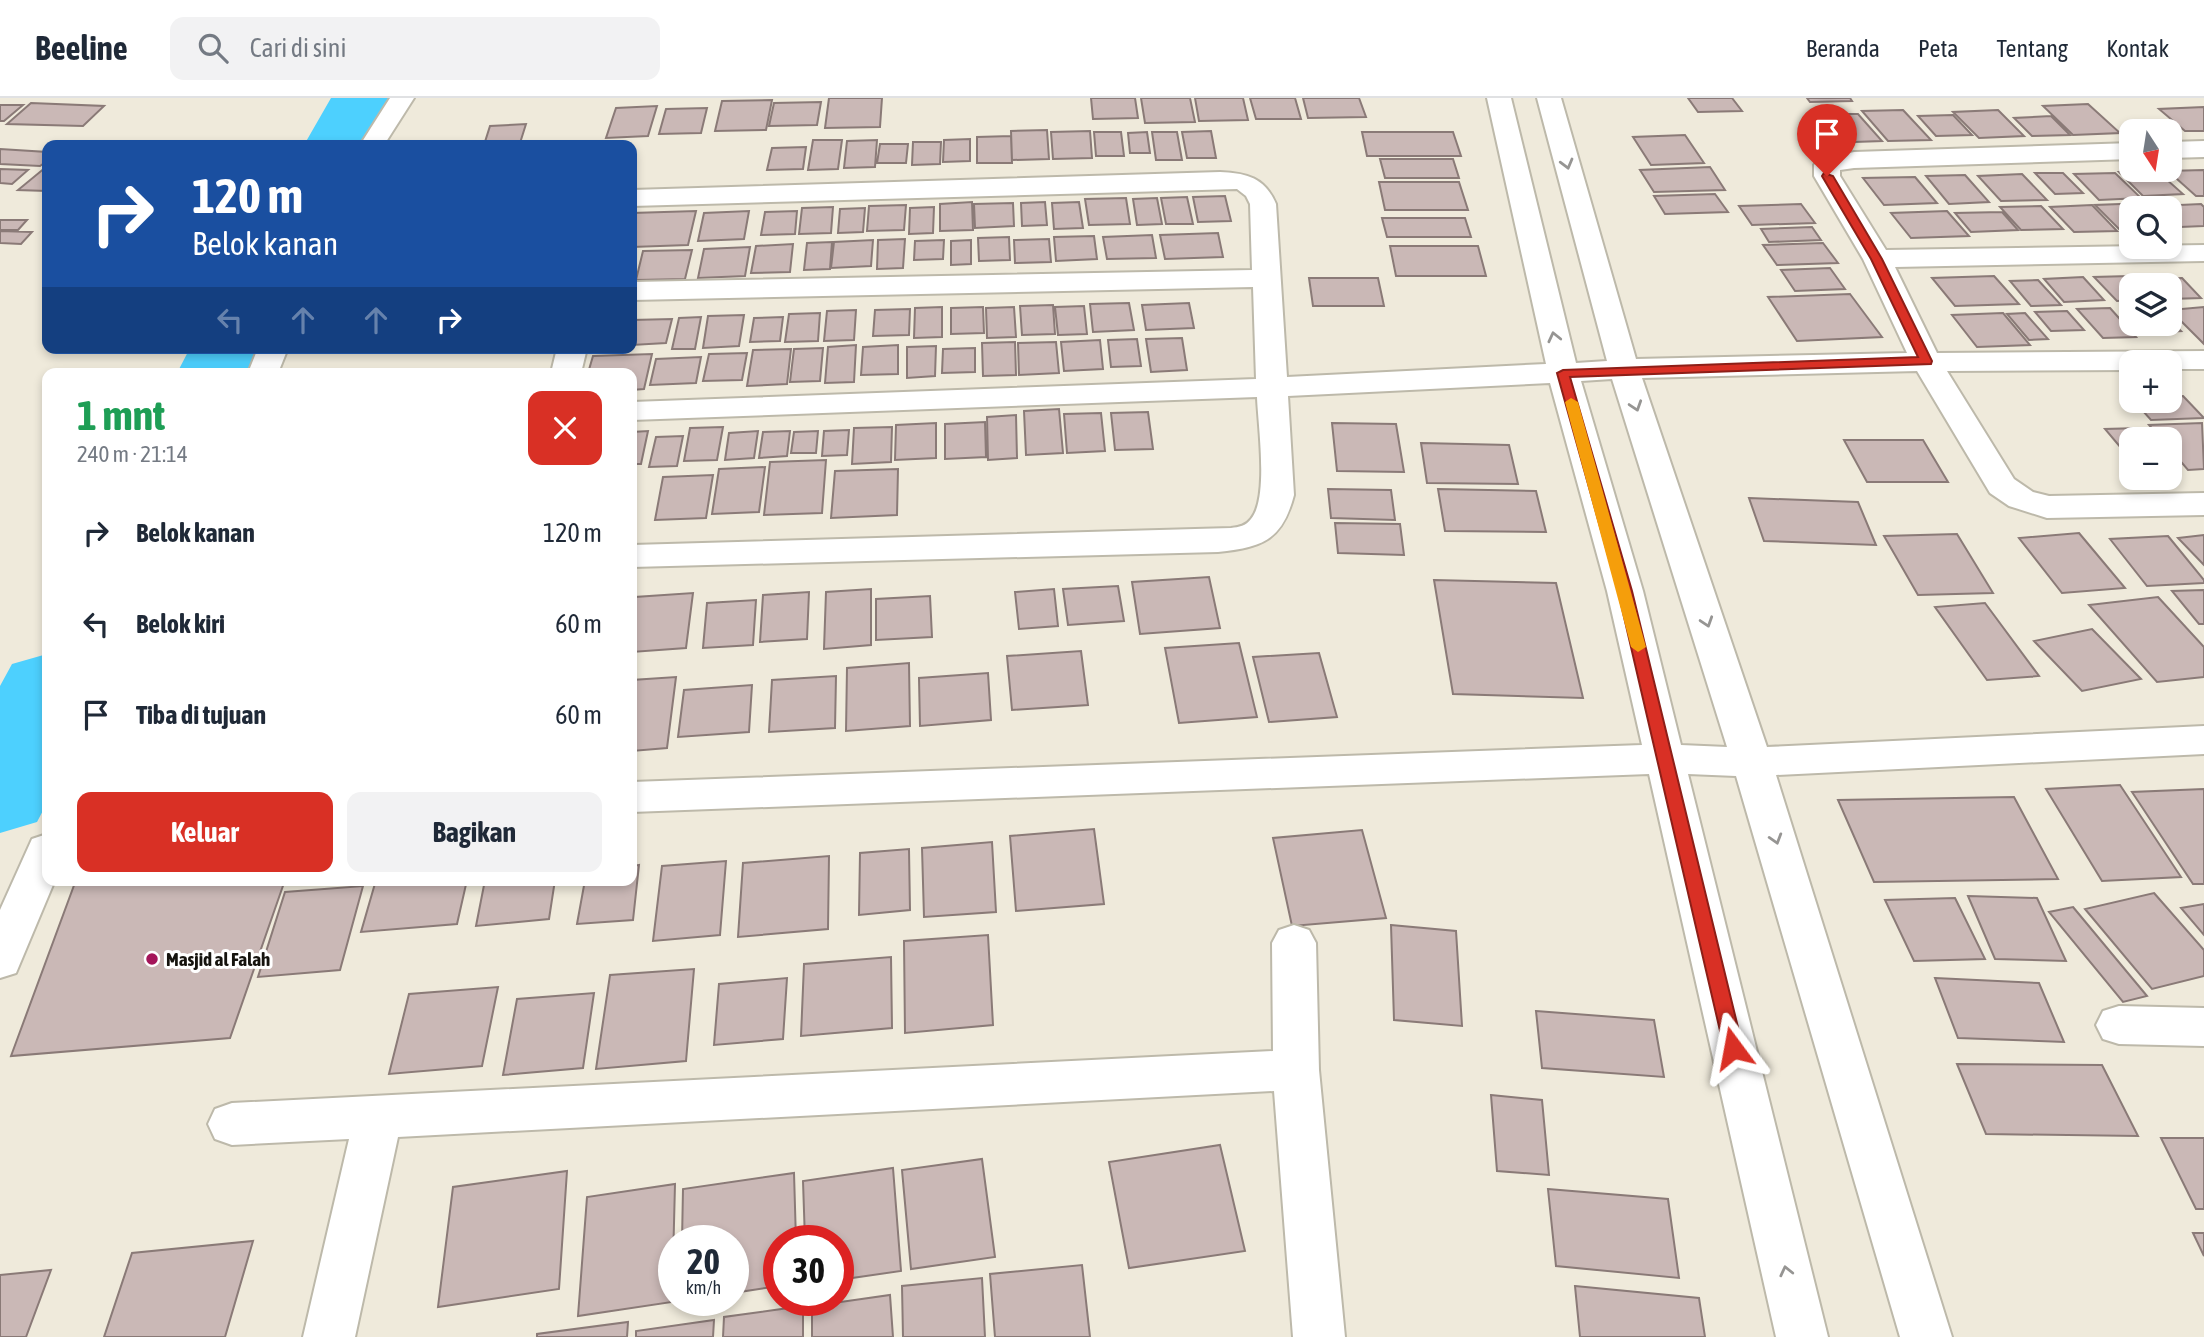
<!DOCTYPE html>
<html lang="id">
<meta charset="utf-8">
<style>
:root{--surface:#fff;--page:#f2f2f3;--text:#1f2937;--muted:#747a83;--line:#e0e1e3;--accent:#d93025}
body{margin:0;font-family:"Asap Condensed",sans-serif;background:var(--page);color:var(--text);height:100vh;display:flex;flex-direction:column;font-size:26px;white-space:nowrap}
*{box-sizing:border-box;margin:0}
p{font-size:23px;color:var(--muted)}
.icon{flex:none;width:38px;height:38px;fill:none;stroke:currentColor;stroke-width:2;stroke-linecap:round;stroke-linejoin:round}
.map{position:relative;flex:1;overflow:hidden}
.drawer{position:absolute;left:42px;top:270px;width:595px;height:518px;display:flex;flex-direction:column;background:var(--surface);border-radius:14px;box-shadow:0 4px 10px #0003}
.drawer>*{flex:none}
.guide{position:absolute;left:42px;top:42px;width:595px;height:214px;border-radius:14px;box-shadow:0 4px 10px #0003;background:#1a4fa0;color:#fff;overflow:hidden}
.needle{width:46px;rotate:168deg}
.buttons{position:absolute;left:2119px;top:21px;display:grid;gap:14px}
.buttons a{display:grid;place-items:center;width:63px;height:63px;border-radius:14px;background:var(--surface);box-shadow:0 4px 10px #0003;font-size:35px}
.speed{position:absolute;left:658px;top:1127px;display:flex;gap:14px;font-size:35px;font-weight:700;text-align:center}
.speed>*{display:grid;place-content:center;width:91px;height:91px;border-radius:50%;background:var(--surface);box-shadow:0 4px 10px #0003;line-height:1}
.speed small{font-size:18px;font-weight:400}
.speed .limit{border:10px solid #d22;background:#fff;color:#111}
.pin{position:absolute;display:grid;place-items:center;width:60px;height:60px;color:#fff;margin:-72px -30px;border-radius:50% 50% 50% 0;rotate:-45deg;box-shadow:0 0 7px #0007}
.pin .icon{rotate:45deg}
.me{position:absolute;width:77px;margin:-38px;rotate:347deg;stroke-linejoin:round;filter:drop-shadow(0 0 5px #0008)}
.turn{display:flex;align-items:center;gap:24px;height:147px;padding:0 35px;font-size:32px}
.turn .icon{width:91px;height:91px;stroke-width:2.5}
.turn b{display:block;font-size:49px;line-height:60px}
.lanes{display:flex;align-items:center;height:66px;padding:0 35px;background:#0003;justify-content:center;gap:35px;direction:ltr}
.lanes .off{opacity:.35}
.round{display:grid;place-items:center;flex:none;width:74px;height:74px;border-radius:14px;background:var(--page)}
.overview{display:flex;align-items:center;justify-content:space-between;height:119px;padding:0 35px}
h1{font-size:42px;font-weight:700;line-height:52px;color:#1e9e55}
.cta{display:flex;gap:14px;margin-top:auto;padding:14px 35px}
.cta a{flex:1;height:80px;border-radius:14px;background:var(--accent);color:#fff;font-size:28px;font-weight:700;line-height:80px;text-align:center}
.cta a+a{background:var(--page);color:var(--text)}
ul{padding:0;list-style:none}
li{display:flex;align-items:center;gap:21px;height:91px;padding:0 35px}
li div{flex:1}
li b{display:block;font-size:26px}
li em{font-style:normal}
header{display:flex;align-items:center;gap:42px;box-sizing:border-box;height:98px;padding:0 35px;background:var(--surface);border-bottom:2px solid var(--line)}
header strong{font-size:33px}
nav{display:flex;gap:38px;margin-inline-start:auto;font-size:24px}
.search{width:490px;height:63px;background:var(--page);display:flex;align-items:center;gap:18px;box-sizing:border-box;padding:0 24px;border-radius:14px;color:var(--muted);font-size:26px}
.map>svg:first-child{display:block}
.lines{fill:none;stroke-linecap:round;stroke-linejoin:round}
.river{fill:#4dd0fe;fill-rule:evenodd}
.building{fill:#cab8b6;stroke:#8a7a77;stroke-width:2}
.minor-casing{stroke:#bdb9aa;stroke-width:4}
.minor{fill:#fff;fill-rule:evenodd}
.oneway{stroke:#969593}
.route{fill:#d93025;stroke:#8d1f18;stroke-width:2}
.slow{fill:#f59e0b}
.poi-dot{fill:#a4155a;stroke:#fff;stroke-width:2.5}
.labels{text-anchor:middle;dominant-baseline:central;stroke-width:6;stroke-linejoin:round;paint-order:stroke}
.poi-label{font-size:19px;font-weight:bold;fill:#15130e;stroke:#fff;text-anchor:start}
</style>
<header>
<strong>Beeline</strong>
<div class="search"><svg class="icon" aria-label="search" viewBox="0 0 24 24"><circle cx="10" cy="10" r="6"/><path d="M15 15l6 6"/></svg>Cari di sini</div>
<nav><a>Beranda</a><a>Peta</a><a>Tentang</a><a>Kontak</a></nav>
</header>
<div class="map">
<svg width="2204" height="1239" viewBox="0 0 2204 1239">
<rect width="100%" height="100%" fill="#efeadb"/>
<g class="lines">
<path class="river" d="M331,0H393L370,47H304Z
M190,250H268L256,275H177Z
M47,556V705L37,724L0,735V588L12,566Z"/>
</g>
<path class="building" d="M829,0H882L880,29L825,30Z
M1091,0H1135L1138,20L1093,21Z
M1141,0H1190L1195,24L1145,25Z
M1195,0H1243L1248,22L1199,23Z
M1250,0H1295L1301,21H1256Z
M1303,0H1359L1366,19L1308,20Z
M1688,0H1732L1742,13L1698,14Z
M1807,0H1850L1852,3L1810,4Z
M772,2L766,32L715,33L722,3Z
M821,4L817,27L769,28L774,5Z
M31,5L104,8L83,28L7,26Z
M2088,6L2120,35L2073,37L2043,8Z
M0,7H23L4,23H0Z
M657,8L648,38L606,40L616,10Z
M2204,9V33H2185L2159,11Z
M707,10L701,35L659,36L666,11Z
M1903,12L1931,42L1888,43L1862,13Z
M1998,12L2024,38L1979,40L1953,14Z
M1831,16H1858L1882,43L1854,44Z
M1953,17L1972,37L1936,38L1918,18Z
M2051,18L2070,37L2032,38L2014,20Z
M526,26L520,45L484,47L490,28Z
M1047,32L1049,61L1012,62L1011,33Z
M1090,33L1092,60L1053,61L1051,34Z
M1211,33L1216,60H1187L1182,34Z
M1094,34H1121L1124,58H1096Z
M1147,34L1150,55H1130L1128,35Z
M1152,34H1177L1182,62H1156Z
M1362,34H1453L1461,58H1367Z
M1685,37L1704,65L1651,67L1633,39Z
M1011,38L1012,65H977V39Z
M970,41V63L943,64L944,42Z
M813,42H842L838,71L808,72Z
M877,42L875,69L844,70L847,43Z
M913,44H941L940,66L912,67Z
M880,46H908L906,65H877Z
M806,49L803,71L767,72L772,50Z
M0,51L47,54V63L40,68L0,66Z
M1380,61H1453L1459,80H1385Z
M46,69L47,93L18,92Z
M1710,69L1725,92L1654,94L1640,72Z
M0,71L28,72L12,86L0,85Z
M2204,72V98H2196L2168,73Z
M2157,73L2183,96L2143,98L2119,74Z
M2035,75H2063L2083,95L2055,96Z
M2115,75L2141,100L2099,102L2074,76Z
M2022,76L2047,102L2001,103L1978,78Z
M1965,77L1989,104L1949,106L1926,78Z
M1915,79L1937,105L1884,107L1863,80Z
M1379,84H1459L1468,112H1385Z
M1715,96L1728,114L1665,116L1654,98Z
M1225,98L1231,123L1198,124L1193,99Z
M1187,99L1193,126H1166L1161,100Z
M1126,100L1130,126L1089,127L1085,101Z
M1157,100L1162,126L1137,127L1133,101Z
M972,104L973,132L940,133V106Z
M1045,104L1047,127L1022,128L1021,105Z
M1079,104L1083,130L1054,131L1052,105Z
M1013,105L1014,128L975,130L974,106Z
M2147,105L2152,110H2132V134L2123,135L2095,107Z
M1801,106L1815,125L1752,127L1739,108Z
M2201,106L2204,109V128L2180,129L2170,119V110L2158,108Z
M906,107L904,132L867,133L869,108Z
M2092,107L2117,133L2074,134L2050,109Z
M2041,108L2063,131L2021,132L2000,109Z
M833,109L831,135L799,136L802,110Z
M934,109L933,135L909,136L910,110Z
M865,110L863,134L838,135L840,111Z
M696,113L688,147L632,149V115Z
M749,113L744,141L698,143L704,115Z
M797,113L795,136L761,137L765,114Z
M1947,113L1969,138L1911,140L1891,115Z
M2002,114L2018,132L1971,134L1955,115Z
M1382,120H1465L1471,139H1387Z
M0,122H27L18,132H0Z
M1812,129L1821,142L1769,144L1761,131Z
M0,133L32,134L21,146L0,145Z
M1218,135L1223,159L1165,161L1160,137Z
M1152,137L1156,160L1107,161L1103,139Z
M1094,138L1097,161L1056,163L1054,139Z
M1009,139L1010,162L979,163L978,140Z
M905,141L903,170L877,171L878,142Z
M1049,141L1051,164L1015,165L1014,142Z
M873,142L871,168L831,170L834,144Z
M944,142L943,161L914,162L915,143Z
M971,142V166L951,167V143Z
M832,144L830,171L804,172L807,145Z
M1823,145L1838,165L1777,167L1763,147Z
M793,146L790,174L751,175L756,148Z
M1390,148H1478L1486,178H1396Z
M750,149L745,178L698,180L704,151Z
M692,152L685,181L636,182L643,153Z
M1830,170L1845,191L1795,193L1781,172Z
M1994,178L2019,206L1955,208L1932,180Z
M2130,178L2139,187H2132V202L2117,203L2094,179Z
M2083,179L2104,202L2064,204L2044,181Z
M1309,180H1378L1384,208H1313Z
M2182,180L2201,200L2170,201V187H2153L2147,181Z
M2038,182L2061,207L2031,208L2010,183Z
M1850,196L1882,239L1797,243L1768,199Z
M1129,205L1134,232L1093,234L1090,206Z
M1189,205L1194,230L1146,232L1142,207Z
M1053,207L1055,236L1022,237L1020,208Z
M1084,208L1087,236L1058,237L1055,209Z
M942,209V239L914,240L915,210Z
M983,209L984,235L951,236V210Z
M1014,209L1016,239L987,240L986,210Z
M2204,209V246L2170,212Z
M2110,210L2136,239L2103,240L2077,211Z
M910,211L909,237L873,238L875,212Z
M856,212L854,242L824,243L827,213Z
M2067,213L2084,232L2051,233L2035,214Z
M820,215L818,243L785,244L789,216Z
M2003,215L2030,247L1977,249L1952,217Z
M2025,215L2048,241L2029,242L2007,216Z
M744,217L739,248L703,250L708,218Z
M701,219L695,251H672L679,220Z
M783,219L780,243L750,244L754,220Z
M672,221L666,245L632,247V222Z
M2170,222L2181,233L2143,235L2134,226H2170Z
M1182,240L1187,272L1151,274L1146,241Z
M1137,241L1141,268L1111,269L1108,242Z
M1100,242L1103,271L1064,273L1061,244Z
M1015,244L1016,277L983,278L982,245Z
M1056,244L1059,275L1019,277L1018,245Z
M856,247L854,284L825,285L828,249Z
M898,247V276L861,277L863,249Z
M936,248L935,278L907,280V249Z
M823,250L820,283L790,284L794,251Z
M975,250V274L942,275L943,251Z
M791,251L787,286L747,288L753,252Z
M747,255L742,282L703,283L709,256Z
M652,256L644,291L632,292V275H588L593,258Z
M701,259L696,285L650,287L656,261Z
M2183,298L2204,320L2151,322L2134,303H2170V299Z
M1059,311L1063,355L1026,357L1024,313Z
M1148,314L1153,351L1115,352L1111,315Z
M1101,315L1105,353L1067,355L1064,316Z
M1016,317L1017,360L988,362L987,319Z
M985,324L986,359L945,361V326Z
M936,325V360L895,362L896,327Z
M1332,325L1396,326L1404,374L1337,373Z
M2202,325L2204,371L2188,372L2170,351V341H2161L2149,327Z
M723,329L717,362L684,363L690,330Z
M892,329L891,364L852,366L854,330Z
M2141,330L2151,341H2132V363L2105,331Z
M849,332L847,357L822,358L824,333Z
M648,333L641,366H632V334Z
M758,333L754,360L725,362L729,335Z
M790,333L787,358L759,360L763,334Z
M818,333L816,355H791L794,334Z
M683,338L677,368L649,369L656,339Z
M1844,342H1923L1948,384H1867Z
M1421,345L1509,347L1518,386L1427,385Z
M826,362L822,415L764,417L770,364Z
M765,369L759,414L712,416L719,371Z
M898,371L897,417L831,420L835,373Z
M713,377L706,420L655,422L663,379Z
M1328,391L1391,392L1395,422L1331,420Z
M1438,391L1536,393L1546,434L1445,433Z
M1749,400L1858,404L1876,447L1764,443Z
M1335,425L1400,426L1404,457L1338,455Z
M2079,435L2125,490L2062,495L2019,440Z
M1957,436L1993,495L1918,497L1884,438Z
M2204,437V467L2178,440Z
M2168,438L2204,482V485L2147,488L2110,441Z
M1209,479L1220,530L1140,536L1132,484Z
M1434,482L1556,485L1583,600L1453,596Z
M1118,488L1124,523L1068,527L1063,491Z
M871,491V547L824,551L826,494Z
M1054,491L1058,528L1019,531L1015,494Z
M2204,492V526H2199L2172,493Z
M809,494L807,541L760,544L763,497Z
M693,495L686,550L632,554L635,499Z
M930,498L932,539L876,542V501Z
M2158,499L2204,549V579L2157,584L2089,507Z
M756,502L753,547L703,550L707,505Z
M1985,505L2039,578L1987,582L1935,509Z
M2092,531L2141,581L2082,593L2034,543Z
M1239,545L1257,619L1179,625L1165,550Z
M1081,553L1088,607L1012,612L1007,558Z
M1319,555L1337,619L1269,624L1253,559Z
M909,565L910,628L846,633L847,570Z
M988,575L991,622L920,628L919,580Z
M836,578L835,630L769,634L772,582Z
M676,579L667,650L632,653V582Z
M752,587L749,634L678,639L684,592Z
M2120,687L2181,779L2102,783L2046,691Z
M2204,691V786H2193L2132,694Z
M2014,699L2058,781L1874,784L1838,702Z
M1094,731L1104,806L1016,813L1010,738Z
M1362,732L1386,820L1292,828L1273,740Z
M992,744L996,814L924,819L922,750Z
M909,751L910,812L859,817L860,755Z
M829,758L828,831L738,839L743,765Z
M726,763L720,837L653,843L662,768Z
M639,767L633,822L577,826L585,782H632V768Z
M76,782H285L230,940L11,958Z
M376,782H467L457,826L361,834Z
M485,782H555L549,821L476,828Z
M363,788L340,872L258,879L285,794Z
M2154,795L2204,852V878L2152,891L2085,811Z
M1968,798L2037,800L2066,863L1995,861Z
M1955,800L1985,861L1914,863L1885,802Z
M2204,806V837L2181,810Z
M2073,809L2147,898L2123,904L2049,814Z
M1391,827L1456,833L1462,928L1394,922Z
M988,837L993,927L905,935L904,843Z
M891,859L892,930L801,938L804,866Z
M694,871L686,963L596,971L610,877Z
M787,880L783,941L714,947L719,886Z
M1935,880L2039,885L2064,944L1958,940Z
M498,889L482,968L389,976L409,896Z
M594,895L583,970L503,977L517,901Z
M1536,913L1654,922L1664,979L1542,970Z
M1957,966L2102,967L2138,1038L1986,1036Z
M1491,997L1542,1002L1549,1077L1497,1073Z
M2161,1040H2204V1111H2196Z
M1220,1047L1245,1153L1129,1170L1109,1064Z
M982,1061L995,1159L911,1171L902,1072Z
M893,1070L901,1173L838,1182V1143H805L803,1083Z
M567,1073L559,1191L438,1209L453,1089Z
M794,1075L796,1143H779V1188L733,1195V1143H682L683,1091Z
M675,1086L672,1204L578,1218L587,1099Z
M1548,1091L1668,1101L1679,1180L1556,1168Z
M2193,1135H2204V1158Z
M253,1143L225,1239H104L132,1155Z
M1082,1167L1090,1239H995L990,1176Z
M51,1172L26,1239H0V1177Z
M982,1180L985,1239H903L902,1188Z
M1575,1188L1699,1200L1705,1239H1580Z
M890,1197L893,1239H812V1208Z
M803,1208V1239H723L724,1219Z
M714,1222L713,1239H636V1233Z
M628,1224L627,1239H537V1236Z"/>
<g class="lines">
<g class="minor-casing">
<path id="minor" d="M390,0H414L384,47H360Z
M1487,0H1511L1576,265L1607,263L1537,0H1561L1636,261L1907,255L1863,161L1814,78V67L1818,62L1854,54L2132,45V61L1854,70L1840,72V78L1886,152L2204,147V163L1895,169L1937,255L2204,253V271H2170V264H2132V272L1947,273L2014,381L2033,394L2049,398L2204,395V417L2047,420L2009,408L1990,395L1917,273L1642,280L1767,649L2204,628V656L1776,677L1952,1239H1900L1736,678L1688,676L1828,1239H1776L1649,676L632,714V684L1642,647L1607,493L1550,285L1288,298L1294,397C1282,443 1262,449 1218,454L632,469V447L1231,430C1239,429 1246,428 1251,421C1269,400 1258,327 1257,299L632,322V304L1256,281L1253,189L632,202V184L1252,172L1250,106L1246,98L1237,91L632,108V92L1220,74C1247,75 1265,80 1276,106L1287,279L1546,266ZM1612,281L1727,649L1681,647L1643,493L1581,283Z
M2204,43V59L2170,60V44Z
M258,250H288L278,275H248Z
M557,250H587L581,275H551Z
M47,736V782H55L16,875L0,880V812L32,741Z
M1294,827L1309,832L1316,845L1319,972L1345,1239H1293L1274,993L398,1039L355,1239H303L349,1041L232,1047L215,1041L208,1026L215,1011L232,1005L1273,953L1272,845L1279,832Z
M2119,908L2204,910V948L2119,946L2103,941L2096,927L2103,913Z"/>
</g>
<use href="#minor" class="minor"/>
</g>
<defs><path id="oneway-chevron" d="M-2-3.5L2.5 0L-2 3.5" fill="none" stroke-width="1.6" stroke-linecap="round" stroke-linejoin="round" transform="scale(1.75)"/></defs>
<g class="oneway">
<use href="#oneway-chevron" transform="translate(1567 66) rotate(75)"/>
<use href="#oneway-chevron" transform="translate(1554 239) rotate(-103)"/>
<use href="#oneway-chevron" transform="translate(1636 308) rotate(72)"/>
<use href="#oneway-chevron" transform="translate(1707 524) rotate(72)"/>
<use href="#oneway-chevron" transform="translate(1776 741) rotate(73)"/>
<use href="#oneway-chevron" transform="translate(1786 1173) rotate(-103)"/>
</g>
<path class="route" d="M1824,75L1833,78L1882,161L1932,263L1931,266L1570,279L1632,493L1743,950L1740,956L1733,958L1727,956L1724,950L1618,493L1557,275L1563,272L1918,259L1871,161L1822,78Z"/>
<path class="slow" d="M1571,300L1578,304L1646,549L1638,554L1631,549L1565,304Z"/>
<circle class="poi-dot" cx="152" cy="861" r="7"/>
<g class="labels">
<g class="poi-label">
<text x="166" y="861">Masjid al Falah</text>
</g>
</g>
</svg>
<div class="buttons">
<a><svg class="needle" viewBox="-14 -14 28 28"><path d="M0-13l5 13h-10z" fill="#e53935"/><path d="M0 13l5-13h-10z" fill="#747a83"/></svg></a>
<a><svg class="icon" aria-label="search" viewBox="0 0 24 24"><circle cx="10" cy="10" r="6"/><path d="M15 15l6 6"/></svg></a>
<a><svg class="icon" aria-label="layers" viewBox="0 0 24 24"><path d="M12 4l9 5-9 5-9-5zM3 14l9 5 9-5"/></svg></a>
<a>+</a>
<a>−</a>
</div>
<div class="speed"><div>20<small>km/h</small></div><div class="limit">30</div></div>
<div class="pin" style="left:1827px;top:78px;background:#d93025"><svg class="icon" aria-label="arrive" viewBox="0 0 24 24"><path d="M6 21V4h12l-3 4 3 4H6"/></svg></div>
<svg class="me" style="left:1733px;top:950px" viewBox="-20 -20 40 40"><path d="M0-17L14 15 0 8-14 15z" fill="#d93025" stroke="#fff" stroke-width="4"/></svg>
<div class="guide">
<div class="turn"><svg class="icon" aria-label="right" viewBox="0 0 24 24"><path d="M7 20v-9h11M14 6l5 5-5 5"/></svg><div><b>120 m</b>Belok kanan</div></div>
<div class="lanes"><svg class="icon off" aria-label="left" viewBox="0 0 24 24"><path d="M17 20v-9H6M10 6l-5 5 5 5"/></svg><svg class="icon off" aria-label="ahead" viewBox="0 0 24 24"><path d="M12 20V5M6 11l6-6 6 6"/></svg><svg class="icon off" aria-label="ahead" viewBox="0 0 24 24"><path d="M12 20V5M6 11l6-6 6 6"/></svg><svg class="icon" aria-label="right" viewBox="0 0 24 24"><path d="M7 20v-9h11M14 6l5 5-5 5"/></svg></div>
</div>
<section class="drawer">
<div class="overview"><div><h1>1 mnt</h1><p>240 m · 21:14</p></div><a class="round" style="background:#d93025;color:#fff"><svg class="icon" aria-label="close" viewBox="0 0 24 24"><path d="M6 6l12 12M18 6L6 18"/></svg></a></div>
<ul>
<li><svg class="icon" aria-label="right" viewBox="0 0 24 24"><path d="M7 20v-9h11M14 6l5 5-5 5"/></svg><div><b>Belok kanan</b></div><em>120 m</em></li>
<li><svg class="icon" aria-label="left" viewBox="0 0 24 24"><path d="M17 20v-9H6M10 6l-5 5 5 5"/></svg><div><b>Belok kiri</b></div><em>60 m</em></li>
<li><svg class="icon" aria-label="arrive" viewBox="0 0 24 24"><path d="M6 21V4h12l-3 4 3 4H6"/></svg><div><b>Tiba di tujuan</b></div><em>60 m</em></li>
</ul>
<div class="cta"><a>Keluar</a><a>Bagikan</a></div>
</section>
</div>
